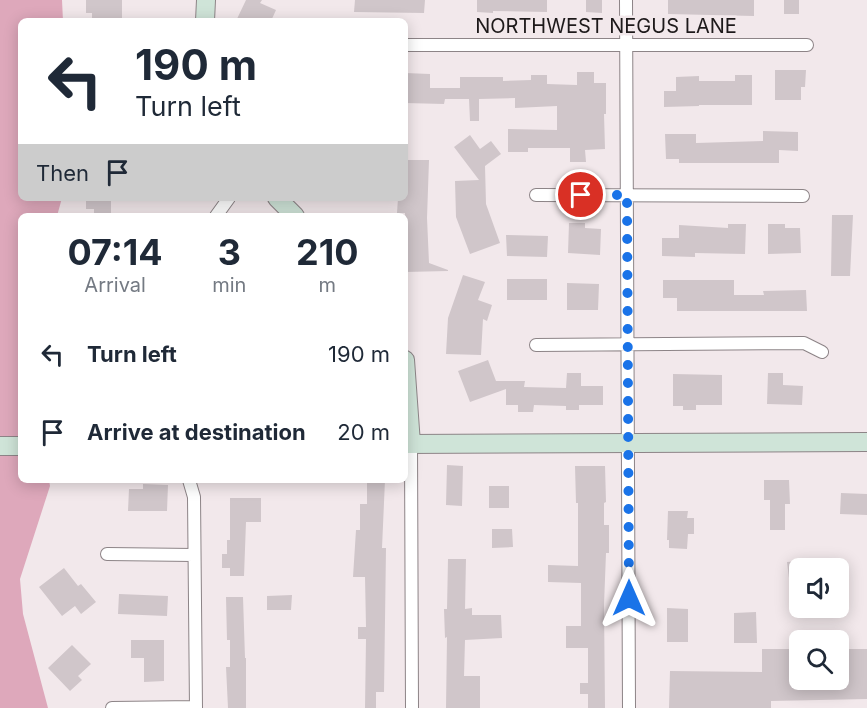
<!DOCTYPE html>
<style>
:root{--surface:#fff;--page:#f2f2f3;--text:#1f2937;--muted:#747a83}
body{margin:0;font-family:Inter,sans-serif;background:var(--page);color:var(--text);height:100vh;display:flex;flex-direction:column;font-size:22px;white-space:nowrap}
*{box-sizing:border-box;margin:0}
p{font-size:20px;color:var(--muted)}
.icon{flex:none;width:33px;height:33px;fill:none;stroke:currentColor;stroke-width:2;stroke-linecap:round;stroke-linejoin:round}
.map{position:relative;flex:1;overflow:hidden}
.drawer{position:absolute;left:18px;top:213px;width:390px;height:270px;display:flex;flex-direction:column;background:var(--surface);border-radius:9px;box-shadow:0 3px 15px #0003}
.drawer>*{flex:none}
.banner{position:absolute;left:18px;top:18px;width:390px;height:183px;border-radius:9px;box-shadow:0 3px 15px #0003;background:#fff;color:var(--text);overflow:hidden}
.controls{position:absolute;left:789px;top:558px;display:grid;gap:12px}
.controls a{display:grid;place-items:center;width:60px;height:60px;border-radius:9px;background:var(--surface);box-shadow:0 3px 15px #0003;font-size:30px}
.pin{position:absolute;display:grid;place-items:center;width:51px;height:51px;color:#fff;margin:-26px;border:3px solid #fff;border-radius:50%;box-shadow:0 2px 6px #0007}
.me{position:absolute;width:66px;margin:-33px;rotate:0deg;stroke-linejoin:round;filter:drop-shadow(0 0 4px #0008)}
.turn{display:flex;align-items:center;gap:21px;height:126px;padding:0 18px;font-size:27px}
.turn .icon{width:78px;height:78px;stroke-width:2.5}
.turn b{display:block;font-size:42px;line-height:51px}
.then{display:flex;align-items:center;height:57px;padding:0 18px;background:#0003;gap:12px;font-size:22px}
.eta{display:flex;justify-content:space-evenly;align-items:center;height:102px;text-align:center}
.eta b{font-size:36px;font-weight:700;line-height:42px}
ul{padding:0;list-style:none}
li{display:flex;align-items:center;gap:18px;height:78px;padding:0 18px}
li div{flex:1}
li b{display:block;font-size:22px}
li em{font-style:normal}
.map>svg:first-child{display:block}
.green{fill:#dea8bb}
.building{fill:#d0c6ca}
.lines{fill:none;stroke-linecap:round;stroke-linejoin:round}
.street-casing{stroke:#8d8487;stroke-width:14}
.secondary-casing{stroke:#8d8487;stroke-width:20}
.street{stroke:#fff;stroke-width:12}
.secondary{stroke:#cfe4d8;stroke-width:18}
.route{stroke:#1a73e8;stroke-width:10;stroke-dasharray:0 18}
.labels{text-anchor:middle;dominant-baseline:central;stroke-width:5;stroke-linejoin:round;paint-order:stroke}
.street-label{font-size:20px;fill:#1d191a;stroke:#f2e8eb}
</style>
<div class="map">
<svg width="867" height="708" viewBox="0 0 867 708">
<rect width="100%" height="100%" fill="#f2e8eb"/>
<path class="green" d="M0,0H62L63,21H21V198H62L57,216H21V480H49L50,486L20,579L23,614L48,708H0Z"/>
<path class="building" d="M86,0H122V21H92V13H86Z
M246,0H262L260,3L276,10L271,21H236Z
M355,0H425L424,13L354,12Z
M477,0H547V12L493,11V13L477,12Z
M586,0H602V13L586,12Z
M668,0H754V16L668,14Z
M784,0H799V14H784Z
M775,70H806L805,87H801V100H775Z
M577,72H594V83H606V114H604L605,149L585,150L586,162H570V148H528V152H508V129L557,130V106L515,108V98L479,99V121H470L469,99H445L444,104L405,103V73L430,74V88H460V77H503V81L531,80V75H547V84L577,85Z
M735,75H752V105H699V106L664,107V91H676V77L699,76V81H735Z
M763,131L798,132V151L779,150V163H679V159H666L665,134H696V143L763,141Z
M470,135L480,149L491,141L501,154L485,166L486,204L500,243L470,254L456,217L455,181L479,180L454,147Z
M405,160H429L427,218L429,263L448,270V271L405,272V213H397L398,198H405Z
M86,198H111V216H94V209H86Z
M832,215H853L850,276H831Z
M569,223H585V228L601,229L600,255L568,253Z
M728,224H746L745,254L695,253V257L662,256V238H679V225L728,228Z
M768,224H785V228H800L801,253L768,254Z
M506,235L548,236L547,257L507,256Z
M463,275L485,282L478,300L492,305L487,321L483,319L481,355L446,354L448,318Z
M507,279H547V300H507Z
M663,280H734V295H764L763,291L806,290L807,311H677V298H663Z
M567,283L599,284L598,310H567Z
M488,360L496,381H525L524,387L566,388L567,373H581V386H603V405H579V410H566V406L534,405L533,412H518V405H506V389L470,402L458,371Z
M768,373H783V385L803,386L802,405L767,404Z
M673,374L722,375V405H696V410H683V406H673Z
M447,465L463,466L462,506L446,505Z
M575,466H605L606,502L604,503V525H609V553H606L604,605L605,708H588V694H580V683H588V648H566V626H581V583L548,582V565L578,566V503H576Z
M367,480H385L382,548H386L384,692H376V708H365L366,639H358V627H366L365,577H353L356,530H360V504H367Z
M764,480H789L790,504H785V530H770V500H764Z
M143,484L168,485L167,511H128L129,489H143Z
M489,486H509V508H489Z
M841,493L867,494V515L840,514Z
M230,498H261V522H246L244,576H230V568H222V554H227V540H230Z
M668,511H688L687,518H694V534H688L687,549L669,548V540H667Z
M492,529H512L513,547L492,548Z
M448,559H466L465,609L472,608V615H501L502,638L465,640L464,676H480V708H446L447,637L445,638L444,609H447Z
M800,561V577L789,578L787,562Z
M64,568L78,586L81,584L96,602L81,614L75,606L62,616L39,587Z
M119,594L168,596L167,616L118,614Z
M292,595L291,610H267V596Z
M226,597H243L245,658H246V708H228L226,667H230V640H227Z
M667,608L688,609V642H667Z
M756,612L757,643H734V613Z
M131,640H164V681L144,682V658H131Z
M72,645L91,664L78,676L82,680L70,691L48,668Z
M762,649H800V680H838V649H867V699L771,701V708H669L670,671L762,672Z"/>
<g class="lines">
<g class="street-casing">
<path id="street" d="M626,0L629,708
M405,45H807
M536,195L803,196
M216,216L229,198
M536,345L804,343L822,352
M411,444L412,708
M189,480L194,497L196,708
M107,554L194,555
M112,708L196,707"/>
</g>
<g class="secondary-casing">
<path id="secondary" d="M205,21L206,0
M277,198L295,216
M405,360L411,444
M405,444L867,442
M0,446H21"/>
</g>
<use href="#street" class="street"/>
<use href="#secondary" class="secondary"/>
</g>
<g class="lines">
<path class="route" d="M581,195H627L629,598"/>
</g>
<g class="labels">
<g class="street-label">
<text x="606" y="26">NORTHWEST NEGUS LANE</text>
</g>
</g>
</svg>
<div class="controls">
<a><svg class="icon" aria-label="sound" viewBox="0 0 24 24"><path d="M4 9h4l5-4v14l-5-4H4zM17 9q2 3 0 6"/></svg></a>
<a><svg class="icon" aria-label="search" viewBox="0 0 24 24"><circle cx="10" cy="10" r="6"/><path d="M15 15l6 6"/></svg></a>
</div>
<div class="pin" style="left:581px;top:195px;background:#d93025"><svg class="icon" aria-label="arrive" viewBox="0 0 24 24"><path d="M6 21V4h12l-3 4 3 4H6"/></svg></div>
<svg class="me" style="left:629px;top:598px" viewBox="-20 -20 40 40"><path d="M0-17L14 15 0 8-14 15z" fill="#1a73e8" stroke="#fff" stroke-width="4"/></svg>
<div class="banner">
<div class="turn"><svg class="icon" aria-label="left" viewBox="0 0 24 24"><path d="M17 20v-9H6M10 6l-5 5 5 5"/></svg><div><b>190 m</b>Turn left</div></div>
<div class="then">Then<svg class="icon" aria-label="arrive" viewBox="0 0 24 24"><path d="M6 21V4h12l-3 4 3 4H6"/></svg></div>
</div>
<section class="drawer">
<div class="eta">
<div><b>07:14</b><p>Arrival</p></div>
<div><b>3</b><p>min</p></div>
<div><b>210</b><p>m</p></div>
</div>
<ul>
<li><svg class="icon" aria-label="left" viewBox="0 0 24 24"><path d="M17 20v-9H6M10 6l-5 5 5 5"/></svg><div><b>Turn left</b></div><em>190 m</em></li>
<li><svg class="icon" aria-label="arrive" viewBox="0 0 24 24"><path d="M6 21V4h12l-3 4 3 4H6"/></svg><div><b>Arrive at destination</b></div><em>20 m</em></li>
</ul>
</section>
</div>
